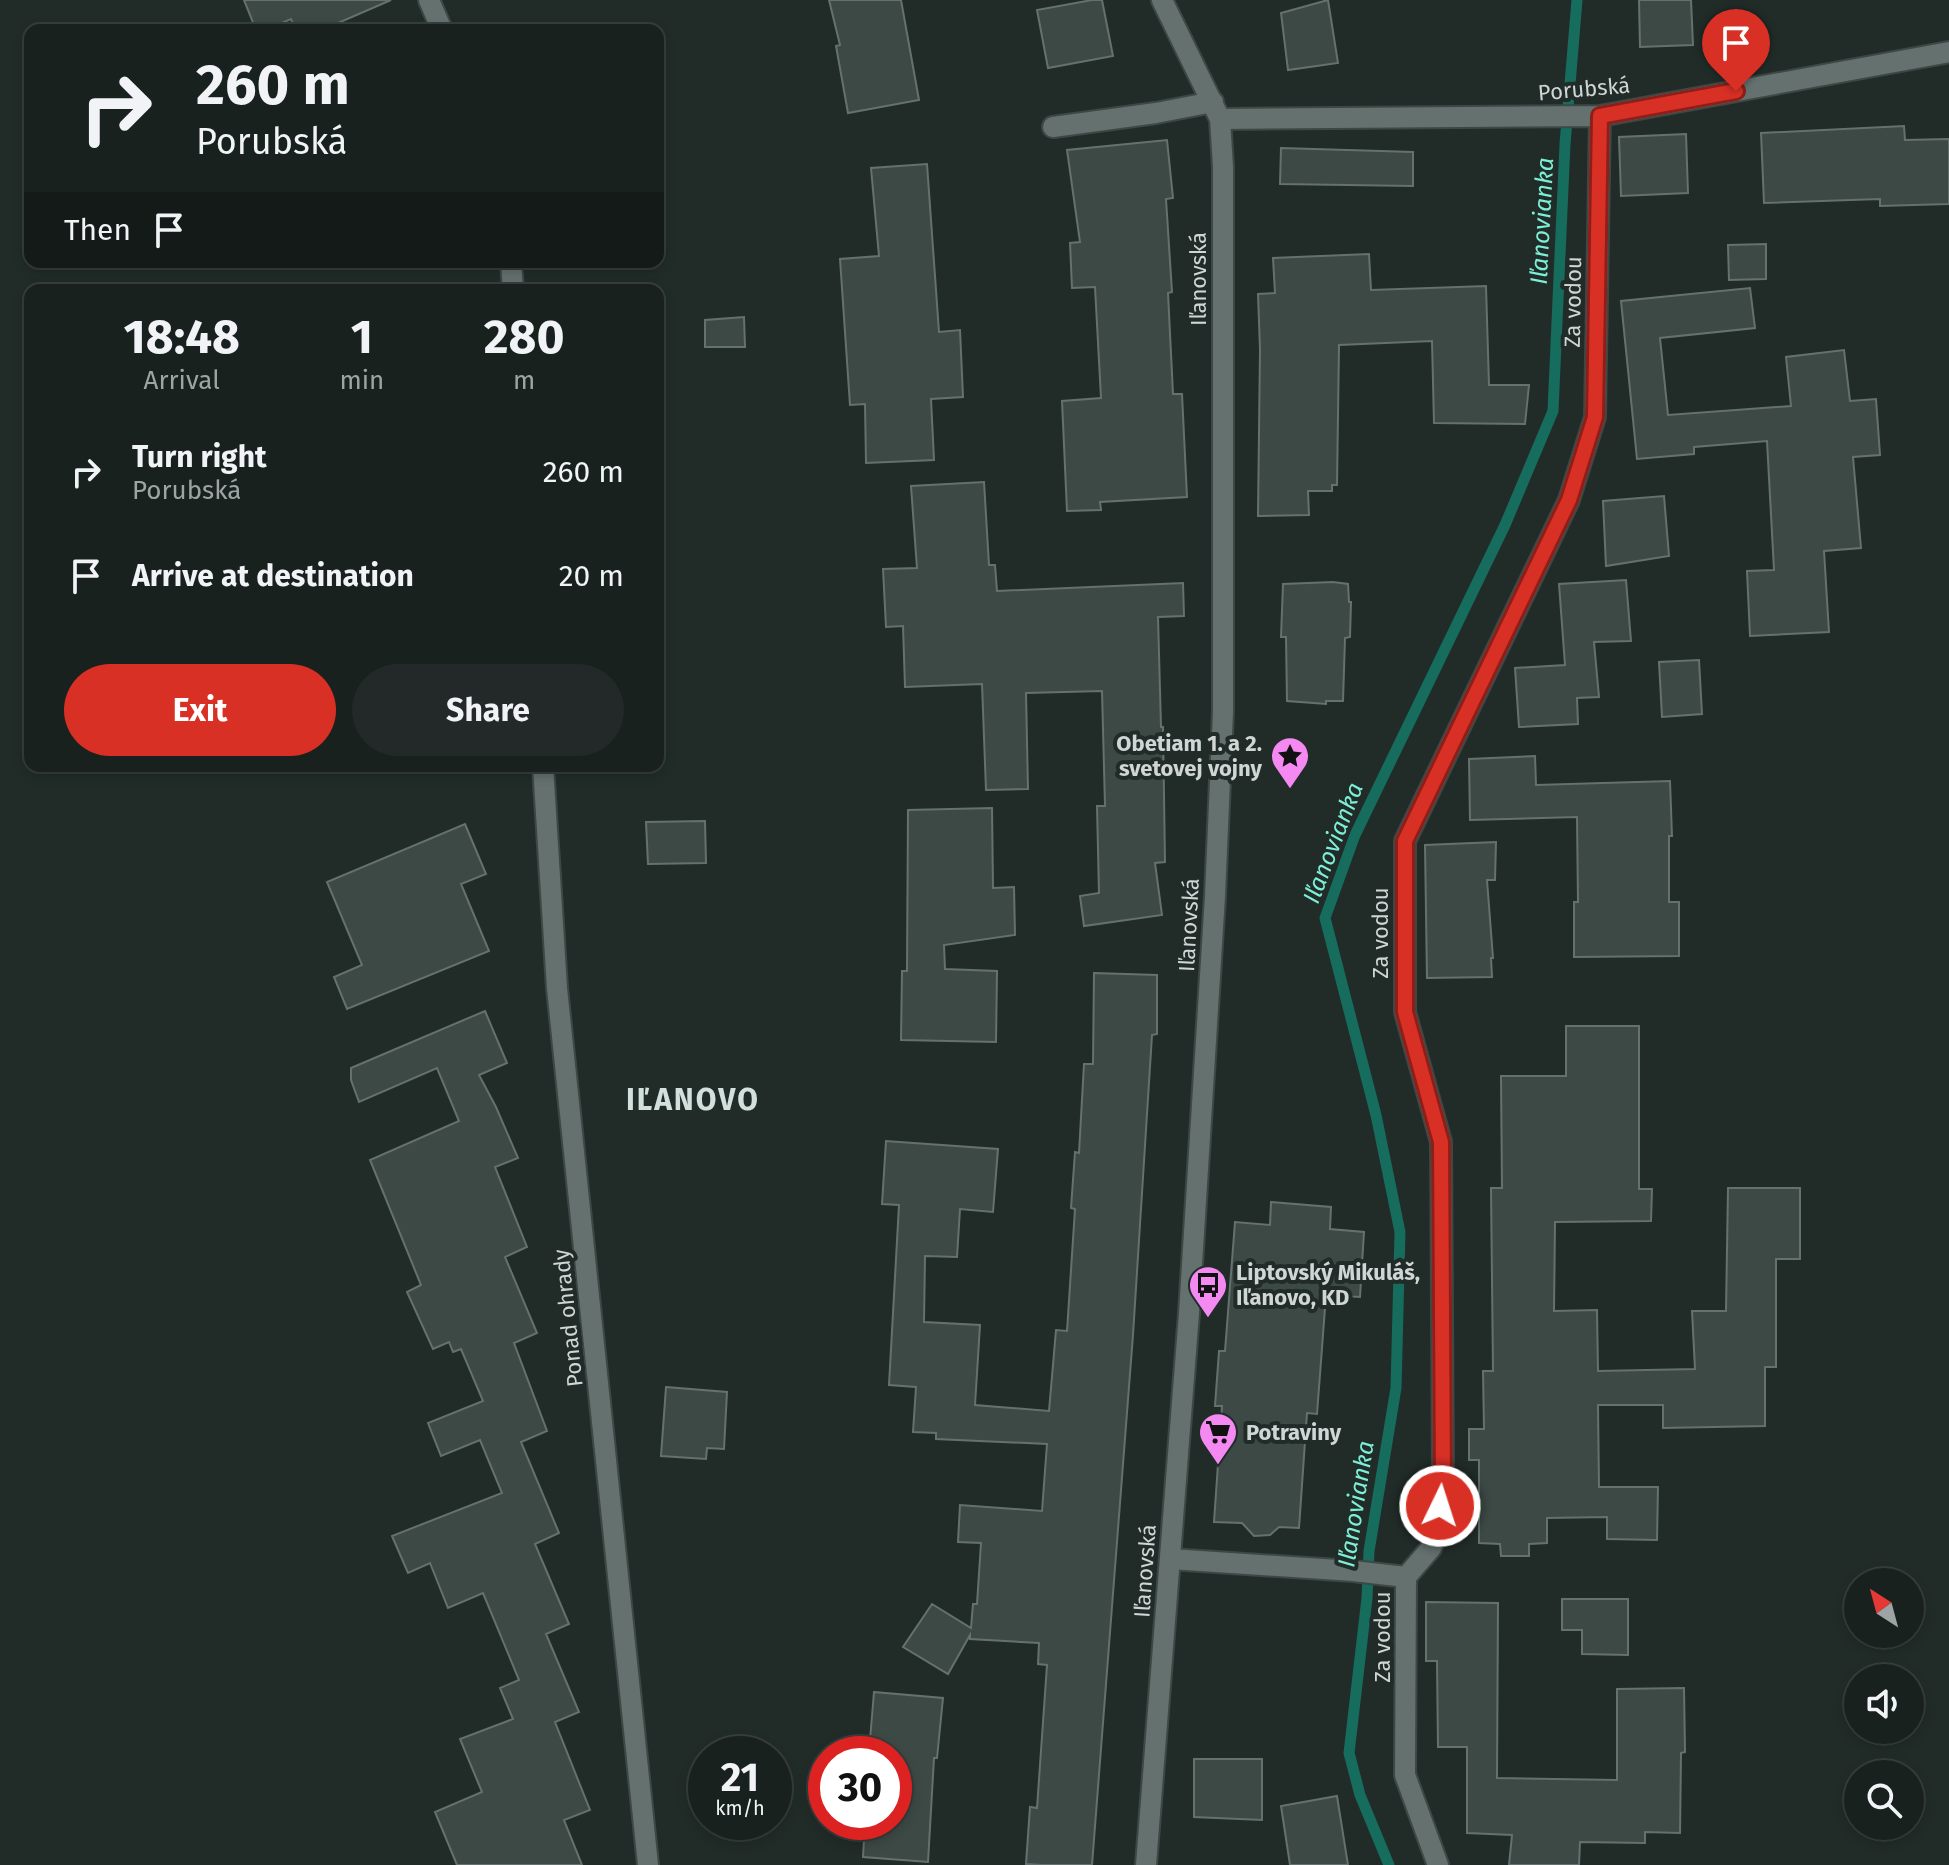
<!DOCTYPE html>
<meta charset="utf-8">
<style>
:root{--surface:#19211f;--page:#222928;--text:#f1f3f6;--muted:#9fa3a4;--line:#373e3d;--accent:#d93025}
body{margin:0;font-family:"Fira Sans",sans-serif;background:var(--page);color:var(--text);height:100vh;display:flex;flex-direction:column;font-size:30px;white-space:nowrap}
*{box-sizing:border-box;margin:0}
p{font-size:26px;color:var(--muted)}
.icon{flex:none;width:44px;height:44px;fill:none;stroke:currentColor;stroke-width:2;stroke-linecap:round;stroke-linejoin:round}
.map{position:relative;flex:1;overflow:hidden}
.details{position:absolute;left:24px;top:284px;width:640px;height:488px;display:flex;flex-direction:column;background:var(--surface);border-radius:16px;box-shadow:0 4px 12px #0003,0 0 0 2px var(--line)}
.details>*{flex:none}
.top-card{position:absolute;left:24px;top:24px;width:640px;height:244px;border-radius:16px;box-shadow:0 4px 12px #0003,0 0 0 2px var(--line);background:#19211f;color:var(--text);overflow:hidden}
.needle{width:52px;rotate:324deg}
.fabs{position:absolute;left:1844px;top:1568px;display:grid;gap:16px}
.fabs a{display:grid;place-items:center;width:80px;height:80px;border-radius:50%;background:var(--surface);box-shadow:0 4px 12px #0003,0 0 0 2px var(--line);font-size:40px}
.speed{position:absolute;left:688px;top:1736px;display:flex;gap:16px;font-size:40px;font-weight:700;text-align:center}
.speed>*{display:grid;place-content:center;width:104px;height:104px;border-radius:50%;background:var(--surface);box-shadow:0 4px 12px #0003,0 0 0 2px var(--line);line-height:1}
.speed small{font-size:20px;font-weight:400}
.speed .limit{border:12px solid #d22;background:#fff;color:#111}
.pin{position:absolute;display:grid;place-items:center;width:68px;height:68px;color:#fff;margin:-82px -34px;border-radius:50% 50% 50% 0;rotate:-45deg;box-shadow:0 0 8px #0007}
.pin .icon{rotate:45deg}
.me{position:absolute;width:88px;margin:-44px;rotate:4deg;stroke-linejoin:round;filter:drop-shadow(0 0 6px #0008)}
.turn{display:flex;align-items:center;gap:28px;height:168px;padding:0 40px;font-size:36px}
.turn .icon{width:104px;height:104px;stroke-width:2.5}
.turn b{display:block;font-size:56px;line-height:68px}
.then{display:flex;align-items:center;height:76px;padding:0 40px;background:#0003;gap:16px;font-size:30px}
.eta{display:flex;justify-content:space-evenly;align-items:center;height:136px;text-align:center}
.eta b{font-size:48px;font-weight:700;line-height:56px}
.button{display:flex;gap:16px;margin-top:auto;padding:16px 40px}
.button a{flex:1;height:92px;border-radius:48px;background:var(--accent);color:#fff;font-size:32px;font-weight:700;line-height:92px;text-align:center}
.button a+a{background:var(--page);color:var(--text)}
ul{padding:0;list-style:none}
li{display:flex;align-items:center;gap:24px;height:104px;padding:0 40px}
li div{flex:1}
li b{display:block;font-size:30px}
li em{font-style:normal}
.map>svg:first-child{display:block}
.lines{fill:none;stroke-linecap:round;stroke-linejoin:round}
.stream{stroke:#166c5d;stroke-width:11}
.building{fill:#3d4945;stroke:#65716e;stroke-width:2}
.service-casing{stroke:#3d4745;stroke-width:24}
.minor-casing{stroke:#3d4745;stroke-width:24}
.tertiary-casing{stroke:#3d4745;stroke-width:24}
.service{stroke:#64716e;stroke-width:20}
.minor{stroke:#64716e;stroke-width:20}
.tertiary{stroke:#64716e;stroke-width:20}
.route-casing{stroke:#8d1f18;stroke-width:20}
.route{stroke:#d93025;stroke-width:14}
.labels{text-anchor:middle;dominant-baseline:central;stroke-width:8;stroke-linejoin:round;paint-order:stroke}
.street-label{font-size:22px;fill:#cfd6d5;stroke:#212c29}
.poi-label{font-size:22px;font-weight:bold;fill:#cfd6d5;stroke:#212c29;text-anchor:start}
.water-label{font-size:24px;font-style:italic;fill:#7defd7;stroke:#212c29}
.district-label{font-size:30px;font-weight:bold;letter-spacing:2px;fill:#d2e1dd;stroke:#212c29}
</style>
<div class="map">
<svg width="1949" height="1865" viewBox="0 0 1949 1865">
<rect width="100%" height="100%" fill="#212c29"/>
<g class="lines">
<path class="stream" d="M1389,1865L1360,1795L1349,1753L1367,1598L1369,1551L1396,1388L1400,1232L1376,1115L1325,918L1355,835L1505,525L1553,411L1565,144L1577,0"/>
</g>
<path class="building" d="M244,0H391L322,30H296L291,19L265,30H256Z
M829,0H901L919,100L848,113L836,46L840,45Z
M1092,0H1102L1113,56L1048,68L1037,10Z
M1328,0L1338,63L1288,70L1281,13Z
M1639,0H1691L1693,45L1640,47Z
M1904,126L1905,140L1949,139V204L1880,206V199L1764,203L1761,133Z
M1686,134L1688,193L1621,196L1619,137Z
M1167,140L1173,198L1166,199L1172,292L1168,293L1173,394H1182L1187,497L1100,502L1101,510L1067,511L1062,401L1101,398L1095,287L1072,288L1070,243L1080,242L1067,150Z
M1281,148L1413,152V186L1280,184Z
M927,164L939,332L960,330L963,397L931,399L934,460L866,463L865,404L850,405L840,259L879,256L871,168Z
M1766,244V279L1729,280L1728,245Z
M1369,254L1371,290L1486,286L1489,385H1529L1525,424L1434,423L1432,341L1339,345L1337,485H1332V491H1308L1309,515L1258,516L1260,349L1258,294L1275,293L1273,258Z
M1750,288L1755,328L1660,338L1668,415L1791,406L1786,357L1844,350L1850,401L1876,399L1880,455L1853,457L1861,548L1824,551L1829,632L1750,636L1747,571L1774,570L1767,441L1694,447V454L1637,459L1621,301Z
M744,317L745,347H705V320Z
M984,482L989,565H995L997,591L1183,583L1184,616L1158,617L1161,727H1163L1165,862L1155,863L1162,915L1084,926L1080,896L1099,893L1097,806H1105L1102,691L1026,693L1028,789L986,790L982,684L905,687L903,626L886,627L883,569L917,568L911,486Z
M1664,496L1669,556L1606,566L1603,501Z
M1626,580L1631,641L1594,642L1599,697L1577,698L1578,724L1519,727L1515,668L1565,665L1559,584Z
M1333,582L1348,584L1349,602H1351L1350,637L1345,638L1343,701H1326V704L1287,701L1286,637H1281L1283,584Z
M1699,660L1702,714L1662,717L1659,662Z
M1535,756L1536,785L1670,781L1672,836H1669V902H1679V956L1574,957V902H1578L1577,817L1470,820L1469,759Z
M992,808L993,888L1014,887L1015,935L944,945L945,969L997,971L996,1042L901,1040L902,971H907L908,810Z
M705,821L706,863L648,864L646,822Z
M465,824L486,874L461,884L489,951L347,1009L334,977L362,965L327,882Z
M1496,842L1495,880H1487L1493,958H1491L1492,977L1427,978L1425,845Z
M1094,973L1157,975V1034L1152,1035L1133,1335L1092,1865H1042L1026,1864L1030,1807L1037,1808L1047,1665L1038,1664L1039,1643L970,1639V1635L948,1674L903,1647L932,1604L971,1628L973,1604H977L981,1543L958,1542L960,1505L1042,1511L1047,1444L936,1439V1433L913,1432L916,1387L889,1385L899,1205L882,1204L886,1141L998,1149L993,1212L960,1209L957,1257L925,1256L924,1322L980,1325L975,1405L1049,1411L1056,1330L1067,1331L1075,1209L1071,1208L1075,1152L1079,1153L1084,1064H1093Z
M485,1011L507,1063L479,1075L496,1107L518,1158L495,1167L527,1247L505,1257L537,1333L514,1343L547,1431L521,1442L559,1533L535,1544L569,1624L546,1634L579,1712L555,1722L590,1810L564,1820L582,1865H457L435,1812L482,1792L460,1739L513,1719L500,1688L519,1680L483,1593L448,1608L430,1563L408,1573L392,1536L502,1493L480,1440L441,1456L428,1423L483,1401L461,1349L453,1352L449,1342L433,1349L407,1292L421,1285L370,1160L459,1121L437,1068L359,1102L351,1080V1068Z
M1566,1026H1639V1189H1652L1651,1221L1555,1222L1554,1311L1597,1310L1598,1371L1695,1369L1692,1311H1726L1728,1188H1800V1259H1776V1367H1765V1426L1663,1428V1405H1598L1599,1487H1658L1657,1540L1607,1539V1517L1547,1518V1543L1529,1544V1556H1501L1500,1544L1479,1543V1460H1469V1429H1484L1483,1371H1493L1491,1188H1502L1501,1076H1566Z
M1271,1202L1331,1207L1330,1229L1364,1232L1360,1297L1326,1295L1317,1414L1307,1413L1299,1528L1279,1527L1270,1535L1254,1536L1242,1523L1214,1522L1222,1406H1215L1219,1351H1225L1235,1222L1270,1225Z
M666,1387L727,1392L724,1449L707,1448L706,1459L661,1456Z
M1562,1599H1628V1655L1582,1654V1630H1562Z
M1426,1602L1498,1603L1497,1778L1617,1780V1689L1684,1688L1685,1752L1681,1753L1680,1833L1645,1832V1843L1580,1842L1579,1865H1509L1512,1835L1467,1833V1747H1438L1437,1661H1426Z
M874,1692L943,1698L937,1758H934L928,1862L863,1857L865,1822H894V1754L869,1752Z
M1194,1759H1262V1820L1194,1817Z
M1337,1796L1348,1865H1290L1281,1806Z"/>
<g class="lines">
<g class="service-casing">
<path id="service" d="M1053,127L1156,113L1213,102"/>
</g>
<g class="minor-casing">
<path id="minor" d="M429,0L442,30
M1220,119L1600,116L1949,52
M511,262L513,290
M543,766L557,988L648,1865
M1170,1559L1353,1571L1406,1577
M1438,1865L1405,1775L1406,1577L1431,1548L1437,1532L1443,1480L1441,1142L1405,1012V841L1569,500L1595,417L1600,116"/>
</g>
<g class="tertiary-casing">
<path id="tertiary" d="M1146,1865L1189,1313L1215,896L1223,712V167L1220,119L1162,0"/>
</g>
<use href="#service" class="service"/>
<use href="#minor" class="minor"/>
<use href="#tertiary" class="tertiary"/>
</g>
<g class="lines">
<g class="route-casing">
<path id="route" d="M1440,1506L1443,1480L1441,1142L1405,1012V841L1569,500L1595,417L1600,116L1736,91"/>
</g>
<use href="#route" class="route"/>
</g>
<defs>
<g id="sight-pin" transform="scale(2)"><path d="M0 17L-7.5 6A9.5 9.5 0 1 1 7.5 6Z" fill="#f389f1" stroke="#212c29"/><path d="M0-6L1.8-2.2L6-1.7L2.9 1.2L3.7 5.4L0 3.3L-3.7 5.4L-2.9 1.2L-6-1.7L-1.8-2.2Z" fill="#111"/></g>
<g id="bus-pin" transform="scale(2)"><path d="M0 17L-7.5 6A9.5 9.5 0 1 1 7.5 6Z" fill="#f389f1" stroke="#212c29"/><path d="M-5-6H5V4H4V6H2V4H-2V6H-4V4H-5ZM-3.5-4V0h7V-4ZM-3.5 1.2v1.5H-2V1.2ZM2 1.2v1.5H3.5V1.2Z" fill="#111"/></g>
<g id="supermarket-pin" transform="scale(2)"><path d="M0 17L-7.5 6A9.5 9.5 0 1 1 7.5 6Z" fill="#f389f1" stroke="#212c29"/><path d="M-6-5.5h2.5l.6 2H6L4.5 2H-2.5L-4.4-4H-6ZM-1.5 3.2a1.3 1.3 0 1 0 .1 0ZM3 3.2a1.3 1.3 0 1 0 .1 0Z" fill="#111"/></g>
</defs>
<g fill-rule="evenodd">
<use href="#sight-pin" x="1290" y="756"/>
<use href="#bus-pin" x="1208" y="1285"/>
<use href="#supermarket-pin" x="1218" y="1432"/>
</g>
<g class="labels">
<g class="street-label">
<text transform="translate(1584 89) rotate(-5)">Porubská</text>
<text transform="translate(1198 279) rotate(-90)">Iľanovská</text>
<text transform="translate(1573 302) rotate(-89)">Za vodou</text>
<text transform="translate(1189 925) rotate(-87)">Iľanovská</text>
<text transform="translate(1380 933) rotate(-90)">Za vodou</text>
<text transform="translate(568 1318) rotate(-96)">Ponad ohrady</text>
<text transform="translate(1145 1571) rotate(-86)">Iľanovská</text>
<text transform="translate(1382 1637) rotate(-90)">Za vodou</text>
</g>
<g class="poi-label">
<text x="1262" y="743" text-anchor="end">Obetiam 1. a 2.<tspan x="1262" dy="25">svetovej vojny</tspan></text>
<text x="1236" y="1272">Liptovský Mikuláš,<tspan x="1236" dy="25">Iľanovo, KD</tspan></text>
<text x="1246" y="1432">Potraviny</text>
</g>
<g class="water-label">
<text transform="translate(1542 221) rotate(-87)">Iľanovianka</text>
<text transform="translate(1333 843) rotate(-69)">Iľanovianka</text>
<text transform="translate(1356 1504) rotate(-81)">Iľanovianka</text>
</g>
<g class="district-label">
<text x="693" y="1100">IĽANOVO</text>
</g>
</g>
</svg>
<div class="fabs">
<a><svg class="needle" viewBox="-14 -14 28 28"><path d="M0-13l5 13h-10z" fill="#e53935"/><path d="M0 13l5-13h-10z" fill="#9fa3a4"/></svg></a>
<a><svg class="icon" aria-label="sound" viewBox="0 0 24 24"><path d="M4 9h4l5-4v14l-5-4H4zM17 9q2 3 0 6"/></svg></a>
<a><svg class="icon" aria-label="search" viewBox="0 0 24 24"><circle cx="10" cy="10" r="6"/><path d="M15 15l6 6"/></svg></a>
</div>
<div class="speed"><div>21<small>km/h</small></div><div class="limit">30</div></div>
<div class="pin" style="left:1736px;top:91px;background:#d93025"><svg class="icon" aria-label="arrive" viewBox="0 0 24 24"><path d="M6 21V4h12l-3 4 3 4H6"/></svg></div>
<svg class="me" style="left:1440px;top:1506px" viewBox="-20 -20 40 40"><circle r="17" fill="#d93025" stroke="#fff" stroke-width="3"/><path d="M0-11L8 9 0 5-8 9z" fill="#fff"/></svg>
<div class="top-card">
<div class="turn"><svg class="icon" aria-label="right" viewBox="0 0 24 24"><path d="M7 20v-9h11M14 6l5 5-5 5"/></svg><div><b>260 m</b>Porubská</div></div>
<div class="then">Then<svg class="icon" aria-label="arrive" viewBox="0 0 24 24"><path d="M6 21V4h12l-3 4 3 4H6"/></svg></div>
</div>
<section class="details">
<div class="eta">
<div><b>18:48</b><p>Arrival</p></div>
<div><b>1</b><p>min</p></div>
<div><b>280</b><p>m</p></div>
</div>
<ul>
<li><svg class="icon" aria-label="right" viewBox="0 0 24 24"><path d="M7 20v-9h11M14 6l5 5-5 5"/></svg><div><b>Turn right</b><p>Porubská</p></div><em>260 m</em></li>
<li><svg class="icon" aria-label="arrive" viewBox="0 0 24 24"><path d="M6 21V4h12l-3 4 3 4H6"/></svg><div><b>Arrive at destination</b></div><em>20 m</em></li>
</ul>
<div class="button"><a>Exit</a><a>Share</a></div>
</section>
</div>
